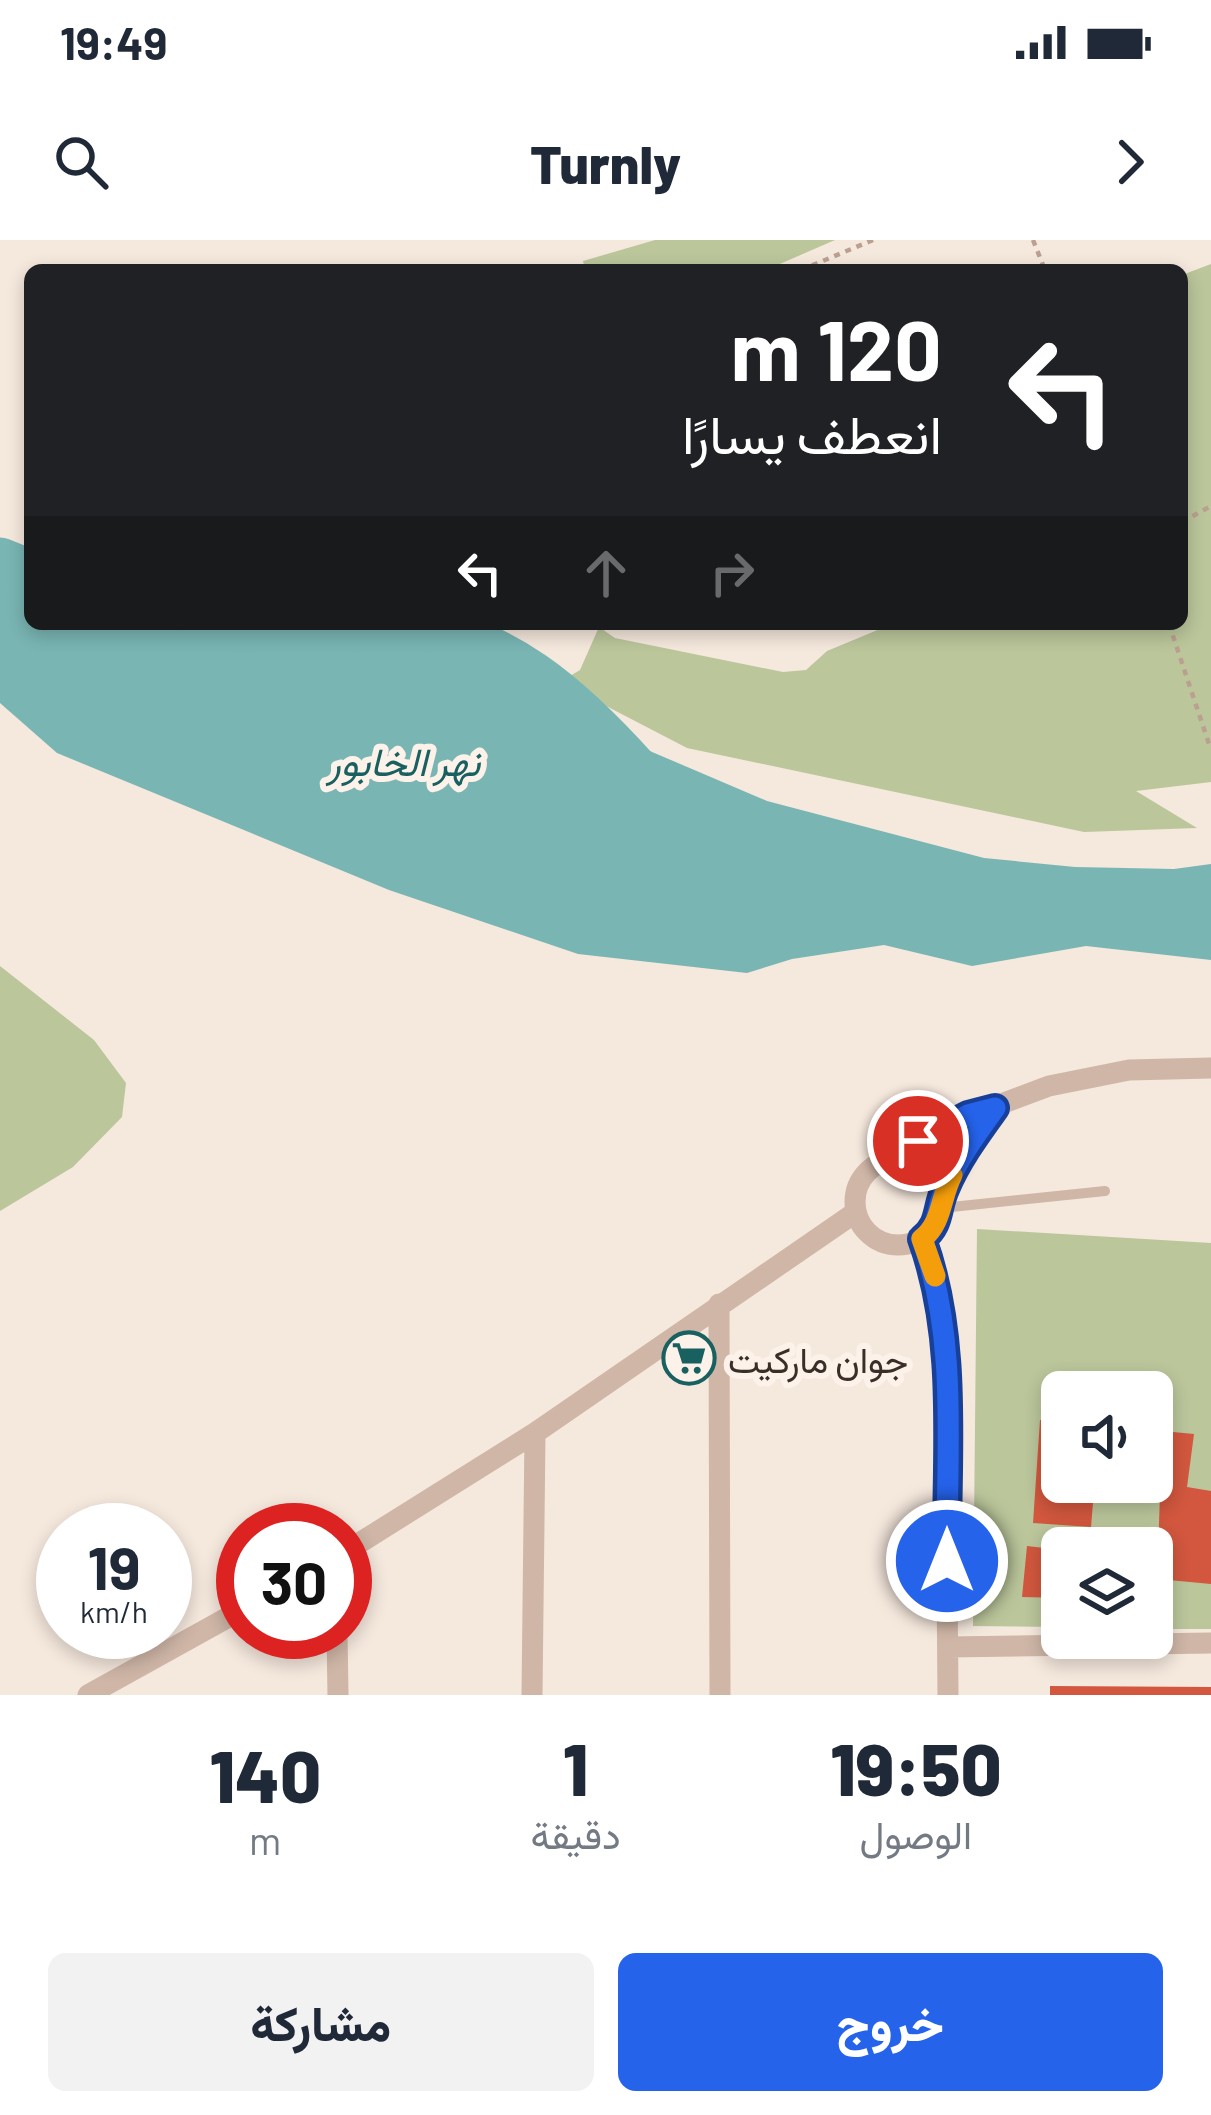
<!DOCTYPE html>
<html lang="ar">
<meta charset="utf-8">
<style>
:root{--surface:#fff;--page:#f2f2f3;--text:#1f2937;--muted:#747a83;--accent:#2563eb}
body{margin:0;font-family:Barlow,Vazirmatn,sans-serif;background:var(--page);color:var(--text);direction:rtl;height:100vh;display:flex;flex-direction:column;font-size:45px;white-space:nowrap}
*{box-sizing:border-box;margin:0}
p{font-size:39px;color:var(--muted)}
.icon{flex:none;width:66px;height:66px;fill:none;stroke:currentColor;stroke-width:2;stroke-linecap:round;stroke-linejoin:round}
.map{position:relative;height:1455px;overflow:hidden;direction:ltr}
.drawer{display:flex;flex-direction:column;background:var(--surface);flex:1}
.drawer>*{flex:none}
.guide{position:absolute;left:24px;top:24px;width:1164px;height:366px;border-radius:18px;box-shadow:0 6px 18px #0003;direction:rtl;background:#202124;color:#fff;overflow:hidden}
.buttons{position:absolute;left:1041px;top:1131px;display:grid;gap:24px}
.buttons a{display:grid;place-items:center;width:132px;height:132px;border-radius:18px;background:var(--surface);box-shadow:0 6px 18px #0003;font-size:60px}
.speed{position:absolute;left:36px;top:1263px;display:flex;gap:24px;font-size:60px;font-weight:700;text-align:center}
.speed>*{display:grid;place-content:center;width:156px;height:156px;border-radius:50%;background:var(--surface);box-shadow:0 6px 18px #0003;line-height:1}
.speed small{font-size:30px;font-weight:400}
.speed .limit{border:18px solid #d22;background:#fff;color:#111}
.pin{position:absolute;display:grid;place-items:center;width:102px;height:102px;color:#fff;margin:-51px;border:6px solid #fff;border-radius:50%;box-shadow:0 3px 12px #0007}
.me{position:absolute;width:132px;margin:-66px;rotate:0deg;stroke-linejoin:round;filter:drop-shadow(0 0 9px #0008)}
.turn{display:flex;align-items:center;gap:42px;height:252px;padding:0 48px;font-size:54px}
.turn .icon{width:156px;height:156px;stroke-width:2.5}
.turn b{display:block;font-size:84px;line-height:102px}
.lanes{display:flex;align-items:center;height:114px;padding:0 48px;background:#0003;justify-content:center;gap:60px;direction:ltr}
.lanes .off{opacity:.35}
.eta{display:flex;justify-content:space-evenly;align-items:center;height:204px;text-align:center}
.eta b{font-size:72px;font-weight:800;line-height:84px}
.primary-button{display:flex;gap:24px;margin-top:auto;padding:24px 48px}
.primary-button a{flex:1;height:138px;border-radius:18px;background:var(--accent);color:#fff;font-size:48px;font-weight:800;line-height:138px;text-align:center}
.primary-button a+a{background:var(--page);color:var(--text)}
.status{display:flex;justify-content:space-between;align-items:center;height:84px;padding:0 60px;background:var(--surface);direction:ltr}
.status svg{height:33px;fill:currentColor}
header{display:flex;justify-content:space-between;align-items:center;height:156px;padding:0 48px;background:var(--surface);font-size:54px;font-weight:800}
.map>svg:first-child{display:block}
.green{fill:#bbc69b;fill-rule:evenodd}
.water{fill:#79b5b3}
.lines{fill:none;stroke-linecap:round;stroke-linejoin:round}
.river{stroke:#79b5b3;stroke-width:45}
.building{fill:#d2573e}
.path{stroke:#bba091;stroke-width:4.5;stroke-dasharray:6 6;stroke-linecap:butt}
.service{stroke:#cfb6a7;stroke-width:10}
.minor{stroke:#cfb6a7;stroke-width:21}
.route-casing{stroke:#184099;stroke-width:30}
.route{stroke:#2563eb;stroke-width:21}
.slow{stroke:#f59e0b;stroke-width:21}
.labels{text-anchor:middle;dominant-baseline:central;stroke-width:12;stroke-linejoin:round;paint-order:stroke}
.poi-label{font-size:36px;fill:#3b2d28;stroke:#fcf2ea;text-anchor:start}
.water-label{font-size:39px;font-style:italic;fill:#196161;stroke:#fcf2ea}
</style>
<div class="status"><b>19:49</b><svg viewBox="0 0 49 12"><path d="M0 12V9h3v3zM5 12V6h3v6zM10 12V3h3v9zM15 12V0h3v12zM26 1h20v11H26zM47 4h2v5h-2z"/></svg></div>
<header><svg class="icon" aria-label="forward" viewBox="0 0 24 24"><path d="M9 5l7 7-7 7"/></svg>Turnly<svg class="icon" aria-label="search" viewBox="0 0 24 24"><circle cx="10" cy="10" r="6"/><path d="M15 15l6 6"/></svg></header>
<div class="map">
<svg width="1211" height="1455" viewBox="0 0 1211 1455">
<rect width="100%" height="100%" fill="#f5e8dd"/>
<path class="green" d="M655,0H835L766,30H585L583,21Z
M1211,24V542L1136,551L1197,588L1084,592L687,508L560,442L580,430L599,387L615,398L783,432L806,430L827,411L892,384H1182V35Z
M0,726L94,800L126,843L122,877L73,927L0,971Z
M977,989L1211,1003V1389H1152V1308H1062V1387L973,1386ZM1062,1152H1152V1242H1062Z"/>
<path class="water" d="M0,331L30,340V384H203L221,388L441,396L511,435L563,474L767,561L984,618L1075,627L1174,629L1211,624V720L1086,706L972,726L884,705L792,719L747,733L578,714L389,650L57,513L0,463Z"/>
<g class="lines">
<path class="river" d="M0,320L30,332
M201,384C246,392 293,394 338,391C360,389 381,386 402,387C500,390 576,462 638,531"/>
</g>
<path class="building" d="M1040,1180L1062,1181V1242H1152V1190L1194,1194L1187,1247L1211,1251V1344L1158,1339L1152,1361V1315H1158L1160,1253L1094,1251L1091,1287L1033,1283Z
M1027,1306L1062,1310V1358L1022,1357Z
M1050,1446L1211,1447V1455H1050Z"/>
<g class="lines">
<path class="path" d="M1033,0L1045,30
M801,30L873,0
M1182,282L1211,266
M1169,384L1209,504"/>
<path class="service" d="M942,968L1105,951"/>
<path class="minor" d="M855 962a43 43 0 1 1 86 0a43 43 0 1 1-86 0Z
M896,919L942,886L1049,846L1129,830L1211,828
M941,956L995,868
M922,999L942,1069L945,1105L948,1455
M719,1064L720,1455
M345,1312L535,1193L856,972
M337,1392L338,1455
M948,1407L1211,1403
M88,1455L243,1369
M532,1455L535,1193"/>
</g>
<g class="lines">
<g class="route-casing">
<path id="route" d="M918,901L968,875L995,868C977,893 957,920 945,949C936,969 941,984 922,999C959,1101 946,1215 947,1321"/>
</g>
<use href="#route" class="route"/>
<path class="slow" d="M935,1036L922,999C943,982 940,958 952,935"/>
</g>
<defs>
<g id="supermarket-ring" transform="scale(2.7)"><circle r="9.5" fill="#fcf2ea" stroke="#196161" stroke-width="1.5"/><path d="M-6-5.5h2.5l.6 2H6L4.5 2H-2.5L-4.4-4H-6ZM-1.5 3.2a1.3 1.3 0 1 0 .1 0ZM3 3.2a1.3 1.3 0 1 0 .1 0Z" fill="#196161"/></g>
</defs>
<g fill-rule="evenodd">
<use href="#supermarket-ring" x="689" y="1118"/>
</g>
<g class="labels">
<g class="poi-label">
<text x="728" y="1118">جوان ماركيت</text>
</g>
<g class="water-label">
<text x="404" y="520">نهر الخابور</text>
</g>
</g>
</svg>
<div class="buttons">
<a><svg class="icon" aria-label="sound" viewBox="0 0 24 24"><path d="M4 9h4l5-4v14l-5-4H4zM17 9q2 3 0 6"/></svg></a>
<a><svg class="icon" aria-label="layers" viewBox="0 0 24 24"><path d="M12 4l9 5-9 5-9-5zM3 14l9 5 9-5"/></svg></a>
</div>
<div class="speed"><div>19<small>km/h</small></div><div class="limit">30</div></div>
<div class="pin" style="left:918px;top:901px;background:#d93025"><svg class="icon" aria-label="arrive" viewBox="0 0 24 24"><path d="M6 21V4h12l-3 4 3 4H6"/></svg></div>
<svg class="me" style="left:947px;top:1321px" viewBox="-20 -20 40 40"><circle r="17" fill="#2563eb" stroke="#fff" stroke-width="3"/><path d="M0-11L8 9 0 5-8 9z" fill="#fff"/></svg>
<div class="guide">
<div class="turn"><svg class="icon" aria-label="left" viewBox="0 0 24 24"><path d="M17 20v-9H6M10 6l-5 5 5 5"/></svg><div><b>120 m</b>انعطف يسارًا</div></div>
<div class="lanes"><svg class="icon" aria-label="left" viewBox="0 0 24 24"><path d="M17 20v-9H6M10 6l-5 5 5 5"/></svg><svg class="icon off" aria-label="ahead" viewBox="0 0 24 24"><path d="M12 20V5M6 11l6-6 6 6"/></svg><svg class="icon off" aria-label="right" viewBox="0 0 24 24"><path d="M7 20v-9h11M14 6l5 5-5 5"/></svg></div>
</div>
</div>
<section class="drawer">
<div class="eta">
<div><b>19:50</b><p>الوصول</p></div>
<div><b>1</b><p>دقيقة</p></div>
<div><b>140</b><p>m</p></div>
</div>
<div class="primary-button"><a>خروج</a><a>مشاركة</a></div>
</section>
